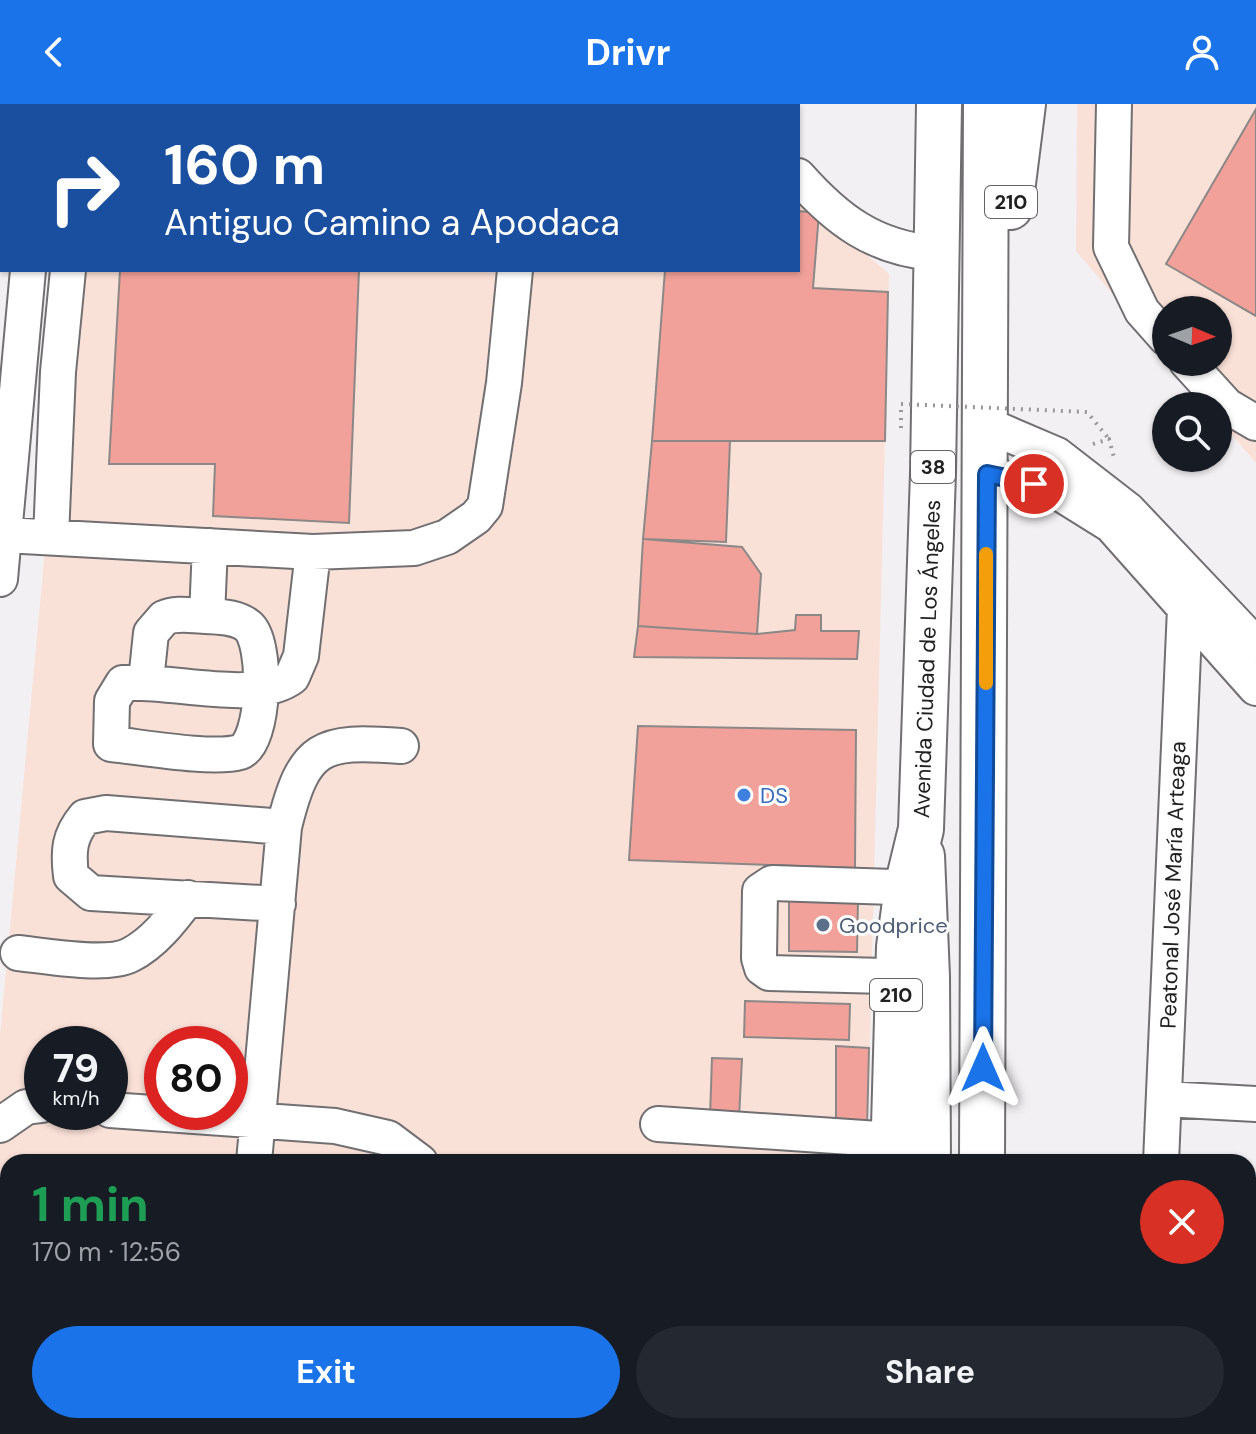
<!DOCTYPE html>
<meta charset="utf-8">
<style>
:root{--surface:#171b24;--page:#242831;--text:#f1f3f6;--muted:#9ea1a6;--accent:#1a73e8}
body{margin:0;font-family:"DM Sans",sans-serif;background:var(--page);color:var(--text);height:100vh;display:flex;flex-direction:column;font-size:30px;white-space:nowrap}
*{box-sizing:border-box;margin:0}
p{font-size:26px;color:var(--muted)}
.icon{flex:none;width:44px;height:44px;fill:none;stroke:currentColor;stroke-width:2;stroke-linecap:round;stroke-linejoin:round}
.map{position:relative;flex:1;overflow:hidden}
.details{position:absolute;left:0px;top:1050px;width:1256px;height:280px;display:flex;flex-direction:column;background:var(--surface);border-radius:24px 24px 0 0;box-shadow:0 2px 6px #0004}
.details>*{flex:none}
.banner{position:absolute;left:0px;top:0px;width:800px;height:168px;box-shadow:0 2px 6px #0004;background:#1a4fa0;color:#fff;overflow:hidden}
.needle{width:52px;rotate:92deg}
.buttons{position:absolute;left:1152px;top:192px;display:grid;gap:16px}
.buttons a{display:grid;place-items:center;width:80px;height:80px;border-radius:50%;background:var(--surface);box-shadow:0 2px 6px #0004;font-size:40px}
.speed{position:absolute;left:24px;top:922px;display:flex;gap:16px;font-size:40px;font-weight:700;text-align:center}
.speed>*{display:grid;place-content:center;width:104px;height:104px;border-radius:50%;background:var(--surface);box-shadow:0 2px 6px #0004;line-height:1}
.speed small{font-size:20px;font-weight:400}
.speed .limit{border:12px solid #d22;background:#fff;color:#111}
.pin{position:absolute;display:grid;place-items:center;width:68px;height:68px;color:#fff;margin:-34px;border:4px solid #fff;border-radius:50%;box-shadow:0 2px 8px #0007}
.me{position:absolute;width:88px;margin:-44px;rotate:0deg;stroke-linejoin:round;filter:drop-shadow(0 0 6px #0008)}
.turn{display:flex;align-items:center;gap:28px;height:168px;padding:0 32px;font-size:36px}
.turn .icon{width:104px;height:104px;stroke-width:2.5}
.turn b{display:block;font-size:56px;line-height:68px}
.round{display:grid;place-items:center;flex:none;width:84px;height:84px;border-radius:42px;background:var(--page)}
.overview{display:flex;align-items:center;justify-content:space-between;height:136px;padding:0 32px}
h1{font-size:48px;font-weight:700;line-height:60px;color:#1e9e55}
.action{display:flex;gap:16px;margin-top:auto;padding:16px 32px}
.action a{flex:1;height:92px;border-radius:48px;background:var(--accent);color:#fff;font-size:32px;font-weight:700;line-height:92px;text-align:center}
.action a+a{background:var(--page);color:var(--text)}
header{display:flex;justify-content:space-between;align-items:center;height:104px;padding:0 32px;background:var(--accent);color:#fff;font-size:36px;font-weight:700}
.map>svg:first-child{display:block}
.industrial{fill:#fae1d8;fill-rule:evenodd}
.building{fill:#f1a199;stroke:#8c8887;stroke-width:2}
.lines{fill:none;stroke-linecap:round;stroke-linejoin:round}
.minor-casing{stroke:#716f72;stroke-width:38}
.major-casing{stroke:#716f72;stroke-width:48}
.highway-casing{stroke:#716f72;stroke-width:48}
.path{stroke:#989698;stroke-width:4;stroke-dasharray:2 6;stroke-linecap:butt}
.minor{stroke:#fff;stroke-width:34}
.major{stroke:#fff;stroke-width:44}
.highway{stroke:#fff;stroke-width:44}
.path-bridge{stroke:#989698;stroke-width:4;stroke-dasharray:2 6;stroke-linecap:butt}
.route-casing{stroke:#114b97;stroke-width:20}
.route{stroke:#1a73e8;stroke-width:14}
.slow{stroke:#f59e0b;stroke-width:14}
.shop-dot{fill:#3f7fe0;stroke:#fffeff;stroke-width:3}
.service-dot{fill:#5c6f8a;stroke:#fffeff;stroke-width:3}
.labels{text-anchor:middle;dominant-baseline:central;stroke-width:6;stroke-linejoin:round;paint-order:stroke}
.shield{fill:#fffeff;stroke:#646364;stroke-width:2}
.shield-label{font-size:20px;font-weight:bold;fill:#212021}
.street-label{font-size:22px;fill:#212021;stroke:#fffeff}
.shop-label{font-size:22px;fill:#366cbe;stroke:#fffeff;text-anchor:start}
.service-label{font-size:22px;fill:#4e5e75;stroke:#fffeff;text-anchor:start}
</style>
<header><svg class="icon" aria-label="back" viewBox="0 0 24 24"><path d="M15 5l-7 7 7 7"/></svg>Drivr<svg class="icon" aria-label="person" viewBox="0 0 24 24"><circle cx="12" cy="8" r="4"/><path d="M4 21q1-7 8-7t8 7"/></svg></header>
<div class="map">
<svg width="1256" height="1330" viewBox="0 0 1256 1330">
<rect width="100%" height="100%" fill="#f2f0f3"/>
<path class="industrial" d="M86,0H696L698,2H86Z
M1077,0H1256V359L1170,258H1218V206H1166V253L1076,147Z
M798,91L889,170L867,1058H8V1322H863V1330H0V931L71,166H798ZM42,940H110V1008H42ZM162,940H230V1008H162Z"/>
<path class="building" d="M1256,5V212L1166,160Z
M798,107L819,109L813,184L888,188L885,337H652L665,166H798Z
M120,166H359L349,419L213,412L215,360H109Z
M652,337H730L726,438L643,435Z
M643,435L742,443L761,470L757,530L638,522Z
M796,511H821V527H859L857,555L634,553L638,522L757,530L795,526Z
M638,622L856,626L855,764L629,756Z
M789,794L858,795L857,848L789,847Z
M745,897L850,900L849,936L744,933Z
M836,942L869,944L867,1026L836,1025Z
M712,954L742,955L739,1014L710,1013Z
M33,1322H592V1330H33Z"/>
<g class="lines">
<g class="minor-casing">
<path id="minor" d="M379,0L384,2
M732,0L734,2
M1114,0L1111,143L1142,207L1166,234
M43,2V0
M798,72C837,116 874,144 934,149
M1187,258L1227,302L1256,319
M987,321L1057,351L1128,406L1256,541
M987,370L1058,388L1111,421L1256,584
M5,431L313,448L414,444L447,433L476,413L485,402L504,279L515,166
M51,433L58,268L68,166
M0,475L28,166
M207,512L210,442
M146,577L151,529L164,514C177,508 193,512 207,512C221,513 237,513 248,522C268,538 265,639 240,648C213,656 141,643 111,640L112,597L123,579C171,575 254,601 292,573L301,552L313,448
M278,800L91,789L71,772C68,747 69,732 85,713L106,709L284,723
M18,849C45,852 107,863 130,851C154,839 172,815 188,794
M924,873L769,869L762,864L759,854L760,787L772,779L924,784
M1164,995L1256,1000
M110,1006L335,1022L388,1034L420,1058
M658,1020L893,1036
M0,1021L26,1003L42,1001
M254,1058L284,723C304,641 321,636 401,642
M1161,1058L1185,504
M1248,1171H1256
M848,1330L888,1324
M1152,1330V1322"/>
</g>
<g class="major-casing">
<path id="major" d="M922,752L927,873L928,1058
M928,1322V1330"/>
</g>
<g class="highway-casing">
<path id="highway" d="M1010,103L1023,0
M893,1058L899,843L907,783L921,725L933,369L939,0
M982,1058L986,0
M887,1330L888,1322
M981,1330V1322"/>
</g>
<path class="path" d="M1093,340L1109,335L1115,357"/>
<use href="#minor" class="minor"/>
<use href="#major" class="major"/>
<use href="#highway" class="highway"/>
<path class="path-bridge" d="M901,324V300L1087,308L1109,335"/>
</g>
<g class="lines">
<g class="route-casing">
<path id="route" d="M983,964L987,370L1034,380"/>
</g>
<use href="#route" class="route"/>
<path class="slow" d="M986,579V450"/>
</g>
<circle class="shop-dot" cx="744" cy="691" r="8"/>
<circle class="service-dot" cx="823" cy="821" r="8"/>
<g class="labels">
<g class="shield">
<rect x="985" y="82" width="52" height="32" rx="6"/>
<rect x="911" y="347" width="44" height="32" rx="6"/>
<rect x="870" y="875" width="52" height="32" rx="6"/>
</g>
<g class="shield-label">
<text x="1011" y="98">210</text>
<text x="933" y="363">38</text>
<text x="896" y="891">210</text>
</g>
<g class="street-label">
<text transform="translate(927 555) rotate(-88)">Avenida Ciudad de Los Ángeles</text>
<text transform="translate(1173 781) rotate(-88)">Peatonal José María Arteaga</text>
</g>
<g class="shop-label">
<text x="760" y="691">DS</text>
</g>
<g class="service-label">
<text x="839" y="821">Goodprice</text>
</g>
</g>
</svg>
<div class="buttons">
<a><svg class="needle" viewBox="-14 -14 28 28"><path d="M0-13l5 13h-10z" fill="#e53935"/><path d="M0 13l5-13h-10z" fill="#9ea1a6"/></svg></a>
<a><svg class="icon" aria-label="search" viewBox="0 0 24 24"><circle cx="10" cy="10" r="6"/><path d="M15 15l6 6"/></svg></a>
</div>
<div class="speed"><div>79<small>km/h</small></div><div class="limit">80</div></div>
<div class="pin" style="left:1034px;top:380px;background:#d93025"><svg class="icon" aria-label="arrive" viewBox="0 0 24 24"><path d="M6 21V4h12l-3 4 3 4H6"/></svg></div>
<svg class="me" style="left:983px;top:964px" viewBox="-20 -20 40 40"><path d="M0-17L14 15 0 8-14 15z" fill="#1a73e8" stroke="#fff" stroke-width="4"/></svg>
<div class="banner">
<div class="turn"><svg class="icon" aria-label="right" viewBox="0 0 24 24"><path d="M7 20v-9h11M14 6l5 5-5 5"/></svg><div><b>160 m</b>Antiguo Camino a Apodaca</div></div>
</div>
<section class="details">
<div class="overview"><div><h1>1 min</h1><p>170 m · 12:56</p></div><a class="round" style="background:#d93025;color:#fff"><svg class="icon" aria-label="close" viewBox="0 0 24 24"><path d="M6 6l12 12M18 6L6 18"/></svg></a></div>
<div class="action"><a>Exit</a><a>Share</a></div>
</section>
</div>
